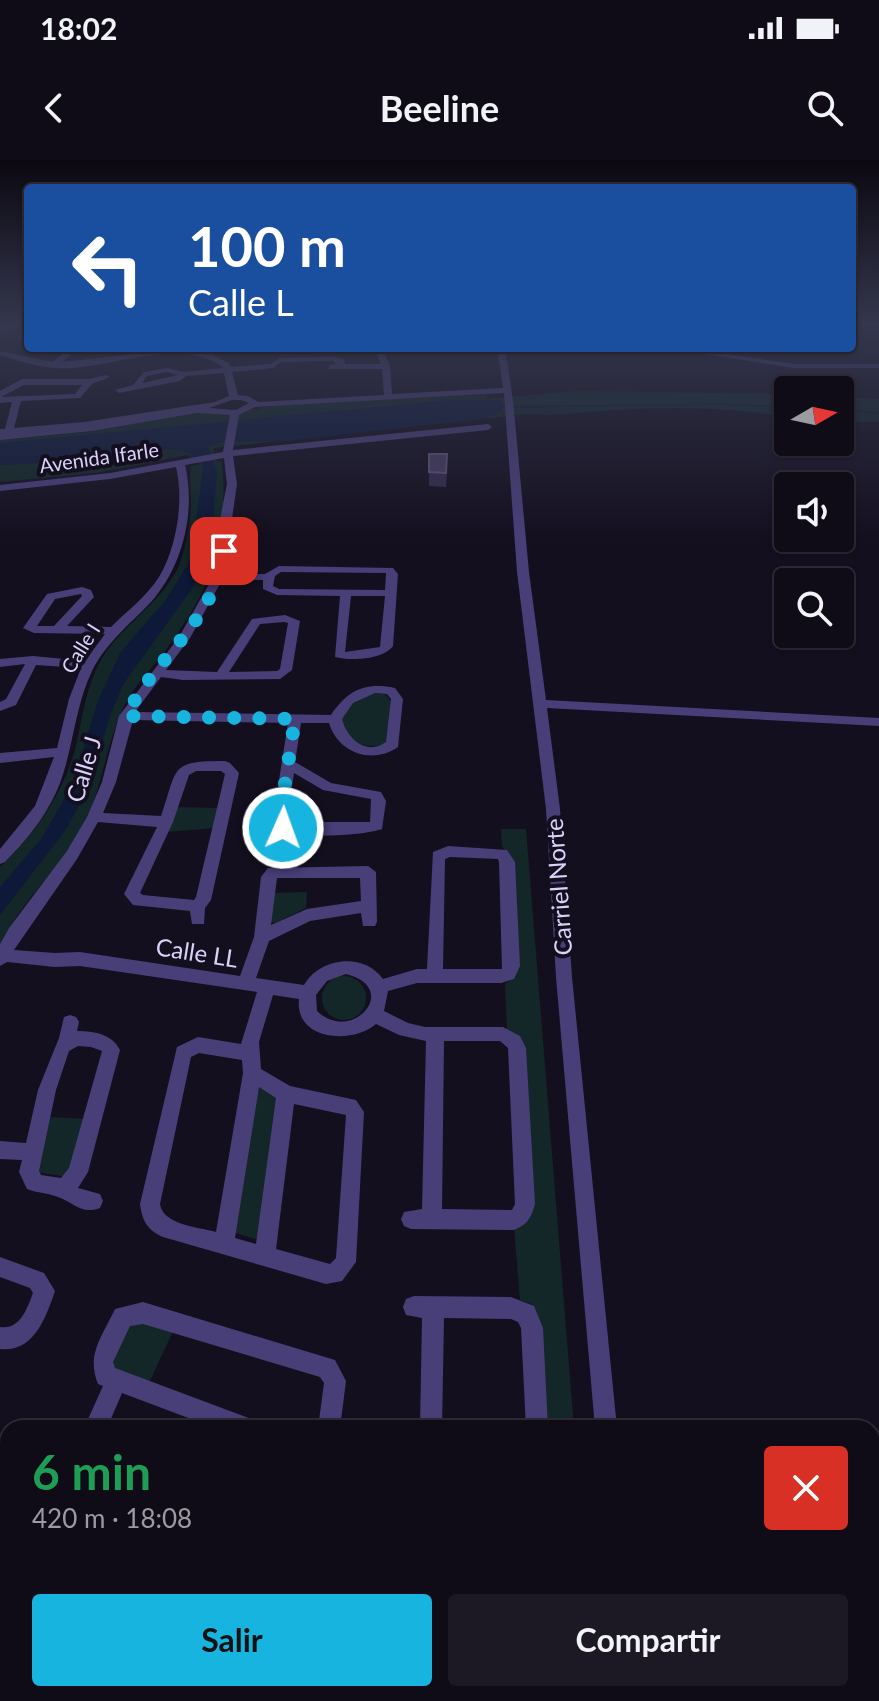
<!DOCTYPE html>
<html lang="es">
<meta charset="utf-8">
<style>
:root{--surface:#0f0b17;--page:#1d1924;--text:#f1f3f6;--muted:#9b9ba1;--line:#2f2b36;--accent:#18b4e0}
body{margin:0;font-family:Lato,sans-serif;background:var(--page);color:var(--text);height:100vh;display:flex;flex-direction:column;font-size:30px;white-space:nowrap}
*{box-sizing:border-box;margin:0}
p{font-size:26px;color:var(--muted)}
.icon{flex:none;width:44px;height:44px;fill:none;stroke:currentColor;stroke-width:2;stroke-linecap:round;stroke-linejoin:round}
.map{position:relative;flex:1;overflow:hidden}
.sheet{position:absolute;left:0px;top:1260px;width:880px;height:282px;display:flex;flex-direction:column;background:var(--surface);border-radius:24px 24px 0 0;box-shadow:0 2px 6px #0004,0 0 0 2px var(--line)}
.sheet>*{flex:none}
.guide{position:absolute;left:24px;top:24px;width:832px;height:168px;border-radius:8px;box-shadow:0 2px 6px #0004,0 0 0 2px var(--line);background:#1a4fa0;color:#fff;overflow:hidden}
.needle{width:52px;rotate:81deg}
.buttons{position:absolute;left:774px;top:216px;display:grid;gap:16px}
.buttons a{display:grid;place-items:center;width:80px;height:80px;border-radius:8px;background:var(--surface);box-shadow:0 2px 6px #0004,0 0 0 2px var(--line);font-size:40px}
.pin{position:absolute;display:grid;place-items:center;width:68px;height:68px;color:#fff;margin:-34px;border-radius:16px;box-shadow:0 4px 12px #0006}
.me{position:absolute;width:88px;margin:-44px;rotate:2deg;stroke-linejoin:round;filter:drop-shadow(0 0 6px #0008)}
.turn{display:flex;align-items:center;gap:28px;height:168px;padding:0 32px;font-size:36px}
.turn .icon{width:104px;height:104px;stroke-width:2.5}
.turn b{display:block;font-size:56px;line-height:68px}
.round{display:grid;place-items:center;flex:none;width:84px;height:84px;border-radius:8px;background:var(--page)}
.overview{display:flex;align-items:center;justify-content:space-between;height:136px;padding:0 32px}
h1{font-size:48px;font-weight:700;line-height:60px;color:#1e9e55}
.cta{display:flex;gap:16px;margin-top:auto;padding:16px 32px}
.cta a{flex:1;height:92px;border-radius:8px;background:var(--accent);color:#111;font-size:32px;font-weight:700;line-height:92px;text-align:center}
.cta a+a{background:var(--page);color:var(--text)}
.status{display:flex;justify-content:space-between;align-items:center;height:56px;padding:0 40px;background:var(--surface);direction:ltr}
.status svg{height:22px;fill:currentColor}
header{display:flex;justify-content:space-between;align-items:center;height:104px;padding:0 32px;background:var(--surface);font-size:36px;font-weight:700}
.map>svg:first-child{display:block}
.green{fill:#132728}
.water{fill:#0e1939}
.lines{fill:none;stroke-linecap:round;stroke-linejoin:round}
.stream{stroke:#0e1939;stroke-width:2}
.minor{fill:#483f79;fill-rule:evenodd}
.wall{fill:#352a4b}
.building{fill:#463c5e;stroke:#5e5376;stroke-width:2}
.route{stroke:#18b4e0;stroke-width:14;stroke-dasharray:0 25.2}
.labels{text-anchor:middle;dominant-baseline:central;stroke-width:8;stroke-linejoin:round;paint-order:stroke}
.far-street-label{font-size:20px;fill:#dbd2fa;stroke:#140f1f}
.street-label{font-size:24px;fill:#dbd2fa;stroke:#140f1f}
</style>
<div class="status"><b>18:02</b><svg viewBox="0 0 49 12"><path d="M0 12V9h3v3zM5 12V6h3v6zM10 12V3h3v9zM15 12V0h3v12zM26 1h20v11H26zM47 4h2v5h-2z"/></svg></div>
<header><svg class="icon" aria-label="back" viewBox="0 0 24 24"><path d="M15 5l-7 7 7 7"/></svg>Beeline<svg class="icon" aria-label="search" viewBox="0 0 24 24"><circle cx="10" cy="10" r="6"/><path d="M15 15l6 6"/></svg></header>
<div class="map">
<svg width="879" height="1541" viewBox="0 0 879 1541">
<rect width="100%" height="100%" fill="#140f1f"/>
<path class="green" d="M580,231L788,234V257C729,247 663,246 603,251C577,253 555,256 529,254L214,288L215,300L222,302C229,389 213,425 163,494C153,507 141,519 132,532C108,570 105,618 87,658C65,705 23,738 0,784V707C34,676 62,635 75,590C83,557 86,521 106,492C128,461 166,438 180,403C186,386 191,360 191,343C191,331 189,318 191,306L200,304L188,295L96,313L0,322V280L88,272L190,254L211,252L230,255L265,247L317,242L488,235L485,239Z
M840,237L879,239V262H840Z
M373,533L385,534L391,541L388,580L384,585C361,589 354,582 340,564C344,544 355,541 373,533Z
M175,647L219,648L215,668L166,672Z
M501,669H526L574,1268H545L537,1157L531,1144L520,1140L514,1067L530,1058L522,879L507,870L505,824L516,816L513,703L502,686Z
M307,732L306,748L275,763L268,761L272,733Z
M322 838a22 22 0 1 1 44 0a22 22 0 1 1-44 0Z
M254,922L280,936L262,1081L229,1071Z
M51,957L86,959L68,1017L35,1012Z
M132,1159L174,1169L149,1223L107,1209Z"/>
<path class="water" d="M451,240H501L502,251L487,258L287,281L221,282L208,286L217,312L212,379L207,401L191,430L124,523L111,553L87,631L65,671L0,755V727L41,679L61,645L77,611L97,543L120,493L165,441L191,399L203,309L201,303L189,293L172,289L94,300L0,305V283Z"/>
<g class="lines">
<path class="stream" d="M502,247L719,244L788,247
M840,250L879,253"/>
<path class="minor" d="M8,165H18L0,173V168Z
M18,175L28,176V180L18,179Z
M69,188H78L62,202L170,190L203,193L224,188H244L212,195L229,203L231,207L271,204L279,198L333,197L344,199L345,204H381L374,188H382L390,206L392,234L503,228L497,188H505L513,240L529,412L546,540L879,558V566L547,548L560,649L572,817L617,1268H595L556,817L546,649L517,412L504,233L255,247L239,255L233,290L488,264L492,267L488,270L233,296L237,324L224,414H265L279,406L393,408L398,414L393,486C383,500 350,501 335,497L340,436L277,435L263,429V420H222L190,478L166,510L217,512L252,459L285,455L300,461L292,510L280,519L183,520L161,517L135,552L331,555C348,530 365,522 395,528L403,539L398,587C372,605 338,593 329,563H301L295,602L331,623L381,632L386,641L382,669C362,676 286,681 272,665L288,563L133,560L116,622L103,653L161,656C178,607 169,601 225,601L230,603L239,613L211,740L205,748L204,764H192L190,751L133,745L124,734L157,667L98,662L77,699L14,790L55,793L80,792L240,816L254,777L261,717L268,708L368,706L376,712L377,762L375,766H363L361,753L310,761L269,781L256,818L304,825C320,797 364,792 383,819L417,809H427L433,692L448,686L507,690L515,702L520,806L514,819L501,823H417L388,831L384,851L408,863L425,867H503L520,876L526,888L535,1044C531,1058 528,1064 514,1070L411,1069L404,1066L401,1059L404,1052L422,1049L426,881L399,875L376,864C352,885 294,880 299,839L273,835L259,882L261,909L290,926L356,940L364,952L356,1102L342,1121L326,1124L163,1077C147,1070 142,1060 140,1044L177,887L198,877L241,884L257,832L80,806L55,807L7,802L0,806V784L9,768L67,691L87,657L102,622L119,556L179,477L209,424L217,401L221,354L227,324L224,298L185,305C196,352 183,406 151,442C130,464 106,483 92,511C77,542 74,578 64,611C54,646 31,676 5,702L0,704V689L35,646L54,597L0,603V593L57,588L69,539L81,508L36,505L16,545L0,551V542L6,539L25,504L0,507V499L33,496L85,501L105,474L34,473L23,468L47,434L82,427L91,430L94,437L67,466L111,467C127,451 147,436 159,417C177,387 184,340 176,307L110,319L0,331V325L110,313L223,292L230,255L197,253L92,271L0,280V269H5L12,242L0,243V231L22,219H89L106,215L110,217L92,224L80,238L21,241L14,268L84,262L215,242L229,236L224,213L186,216L180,221L119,233L115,230L133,225L144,212L167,208L183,212L223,208C182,173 102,213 54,208C37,207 17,200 0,195V191L53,202ZM333,201L337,204L329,205V209H382L384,235L258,242L248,236L238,235L232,212L273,208L281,202ZM167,212L178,215L142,223L147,216ZM24,225H82L75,234L1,237ZM232,240H241L249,243L236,250L209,248ZM281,412L386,413L385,430L279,429L273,426L275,416ZM81,434L82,436L54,466H37L55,439ZM351,436H385L380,487L345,492ZM284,462L288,463L280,509L277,511L229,512L260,464ZM375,533L387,534L391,539L386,582C367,596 347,579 342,559L353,543ZM196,611H221L225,614L196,737L194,740L143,735L140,733L173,662L189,615ZM294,613L323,630L371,639L370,662H287ZM450,697L498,699L499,702L502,809H443L445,699ZM277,718H360L361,741L307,749L271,765ZM346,814C402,828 352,885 317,851L316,835L327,821ZM444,881H500L508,888L515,1044L512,1050L442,1049ZM199,893L242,900L243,913L216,1072C198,1067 163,1065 160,1044L191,897ZM259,927L276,938L256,1084L235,1078ZM294,944L346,955L336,1098L330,1104L276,1089Z
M665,188H686L794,204H879V208H794Z
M70,855L76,857L79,862L77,871C94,871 112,874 120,890L88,1012L78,1028L100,1034L103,1041L100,1048C81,1055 73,1042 58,1037C49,1033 37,1033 27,1029L19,1012L22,1000L0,999V981L26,983L38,930L59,878L64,857ZM78,886L91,887L102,891L69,1008L61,1018L41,1015L39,1011L56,930L69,891Z
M0,1097L44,1113L55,1131C46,1157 34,1193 0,1189V1167C20,1170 27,1149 33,1133L30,1128L0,1117Z
M414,1136L511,1137L534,1146L543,1168L548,1268H526L521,1168L518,1162L511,1159L444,1158L442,1268H420L422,1158L406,1155L403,1147L406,1139Z
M143,1142L335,1200L346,1221L340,1268H318L324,1223L320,1217L143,1164L130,1166L113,1202L115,1208L254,1260L257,1268H215L122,1233L107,1268H84L103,1226L98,1224C86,1194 102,1177 115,1149Z
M0,1310L8,1313V1337L0,1334Z
M872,1482H879V1508H872Z"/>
</g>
<path class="wall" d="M429,294L447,308L446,327L429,326Z"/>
<path class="building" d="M429,294H447L446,313L429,312Z"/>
<linearGradient id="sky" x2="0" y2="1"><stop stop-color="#0b0811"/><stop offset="0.43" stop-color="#34374d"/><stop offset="1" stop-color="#34374d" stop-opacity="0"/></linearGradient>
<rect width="879" height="381" fill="url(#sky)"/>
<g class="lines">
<path class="route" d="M224,391C215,462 155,497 126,556L295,559L279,662L283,668"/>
</g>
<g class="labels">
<g class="far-street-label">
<text transform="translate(99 297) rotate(-8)">Avenida Ifarle</text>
<text transform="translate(80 488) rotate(-58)">Calle I</text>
</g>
<g class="street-label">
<text transform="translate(83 609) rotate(-73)">Calle J</text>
<text transform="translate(558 727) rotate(-94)">Carriel Norte</text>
<text transform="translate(197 792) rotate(9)">Calle LL</text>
</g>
</g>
</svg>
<div class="buttons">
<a><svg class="needle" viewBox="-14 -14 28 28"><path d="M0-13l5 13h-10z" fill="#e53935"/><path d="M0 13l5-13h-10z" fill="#9b9ba1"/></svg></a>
<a><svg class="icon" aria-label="sound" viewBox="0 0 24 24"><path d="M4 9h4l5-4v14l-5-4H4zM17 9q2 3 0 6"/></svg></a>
<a><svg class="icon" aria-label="search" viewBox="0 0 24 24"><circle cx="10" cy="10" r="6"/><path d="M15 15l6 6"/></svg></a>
</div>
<div class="pin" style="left:224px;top:391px;background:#d93025"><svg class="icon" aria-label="arrive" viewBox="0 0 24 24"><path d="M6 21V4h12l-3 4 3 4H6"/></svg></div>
<svg class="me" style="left:283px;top:668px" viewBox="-20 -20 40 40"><circle r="17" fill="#18b4e0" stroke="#fff" stroke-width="3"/><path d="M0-11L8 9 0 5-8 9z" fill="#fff"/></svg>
<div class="guide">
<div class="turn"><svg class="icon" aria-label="left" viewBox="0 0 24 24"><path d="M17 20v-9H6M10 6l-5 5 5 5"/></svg><div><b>100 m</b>Calle L</div></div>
</div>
<section class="sheet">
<div class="overview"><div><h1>6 min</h1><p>420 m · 18:08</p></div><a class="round" style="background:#d93025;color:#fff"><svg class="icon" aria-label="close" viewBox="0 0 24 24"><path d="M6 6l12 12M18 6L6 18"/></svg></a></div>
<div class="cta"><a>Salir</a><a>Compartir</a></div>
</section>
</div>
